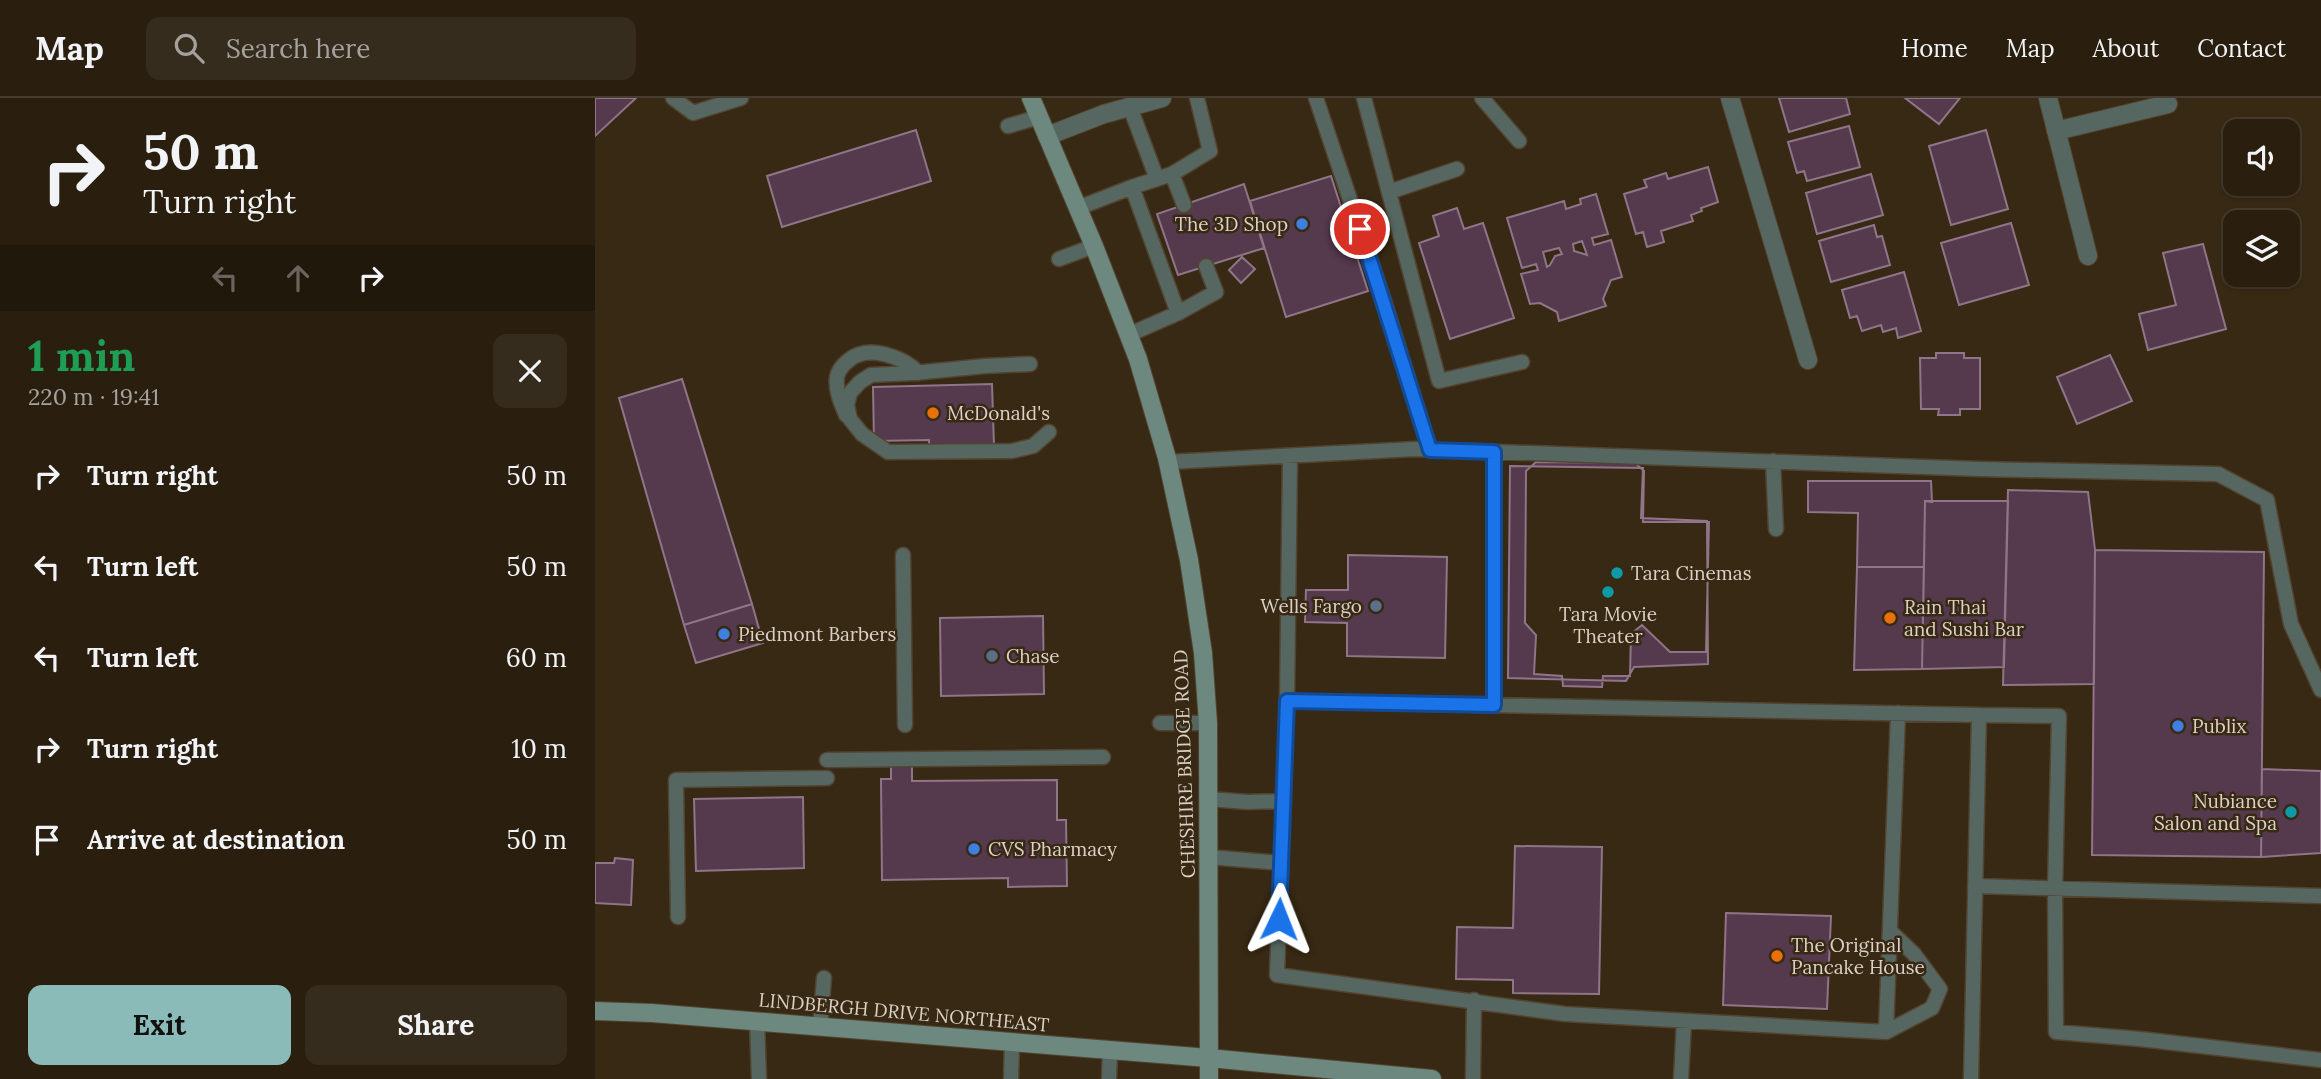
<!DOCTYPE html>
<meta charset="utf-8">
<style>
:root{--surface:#2a1f0f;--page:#362c1d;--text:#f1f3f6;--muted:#a5a29e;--line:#463d2f;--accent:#8bbbb9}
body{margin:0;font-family:Lora,serif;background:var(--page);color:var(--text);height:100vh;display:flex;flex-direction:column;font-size:26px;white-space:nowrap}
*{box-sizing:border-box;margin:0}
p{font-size:23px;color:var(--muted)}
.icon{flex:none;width:38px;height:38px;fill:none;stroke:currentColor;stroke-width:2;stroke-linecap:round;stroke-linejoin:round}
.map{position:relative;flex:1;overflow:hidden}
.side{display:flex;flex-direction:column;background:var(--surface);width:595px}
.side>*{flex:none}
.guide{background:#2a1f0f;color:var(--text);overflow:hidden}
.controls{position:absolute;left:1628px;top:21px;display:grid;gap:14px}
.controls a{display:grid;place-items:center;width:77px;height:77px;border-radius:14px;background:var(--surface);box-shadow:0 2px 5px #0004,0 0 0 2px var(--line);font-size:35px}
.pin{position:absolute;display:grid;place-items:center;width:60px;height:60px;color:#fff;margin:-30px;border:4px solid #fff;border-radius:50%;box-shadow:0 2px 7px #0007}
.me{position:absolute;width:77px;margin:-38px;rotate:2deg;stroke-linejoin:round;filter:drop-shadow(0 0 5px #0008)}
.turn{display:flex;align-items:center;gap:24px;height:147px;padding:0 28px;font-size:32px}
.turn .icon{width:91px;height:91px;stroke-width:2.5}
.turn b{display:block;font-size:49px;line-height:60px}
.lanes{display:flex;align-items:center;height:66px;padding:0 28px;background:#0003;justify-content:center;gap:35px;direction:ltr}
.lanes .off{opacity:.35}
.round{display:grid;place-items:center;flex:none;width:74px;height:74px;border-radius:14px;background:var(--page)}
.overview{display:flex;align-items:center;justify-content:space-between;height:119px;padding:0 28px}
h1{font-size:42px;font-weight:800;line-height:52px;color:#1e9e55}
.button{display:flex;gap:14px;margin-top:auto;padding:14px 28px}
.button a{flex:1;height:80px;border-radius:14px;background:var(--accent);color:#111;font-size:28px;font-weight:800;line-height:80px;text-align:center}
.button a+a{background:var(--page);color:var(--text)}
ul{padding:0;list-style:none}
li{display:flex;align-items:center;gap:21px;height:91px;padding:0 28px}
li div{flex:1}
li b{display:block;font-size:26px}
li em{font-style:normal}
header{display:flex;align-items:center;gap:42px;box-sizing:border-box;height:98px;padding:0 35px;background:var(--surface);border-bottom:2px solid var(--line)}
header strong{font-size:33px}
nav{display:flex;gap:38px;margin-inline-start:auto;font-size:24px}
.search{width:490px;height:63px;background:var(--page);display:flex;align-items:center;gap:18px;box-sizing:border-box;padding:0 24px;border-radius:14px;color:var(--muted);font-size:26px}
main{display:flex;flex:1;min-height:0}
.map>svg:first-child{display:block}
.building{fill:#55394d;stroke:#8f7587;stroke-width:2;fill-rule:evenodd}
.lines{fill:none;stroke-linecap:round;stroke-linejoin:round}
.lane-casing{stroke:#524430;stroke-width:17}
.street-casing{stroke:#524430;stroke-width:20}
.secondary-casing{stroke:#524430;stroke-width:20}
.lane{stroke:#566761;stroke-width:14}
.street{stroke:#566761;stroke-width:18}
.secondary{stroke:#6d887f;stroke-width:18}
.route-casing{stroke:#114b97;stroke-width:18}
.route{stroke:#1a73e8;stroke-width:12}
.shop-dot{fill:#3f7fe0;stroke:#382914;stroke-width:2.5}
.food-dot{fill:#e8710a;stroke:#382914;stroke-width:2.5}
.culture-dot{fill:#0f9aa8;stroke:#382914;stroke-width:2.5}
.service-dot{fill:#5c6f8a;stroke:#382914;stroke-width:2.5}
.labels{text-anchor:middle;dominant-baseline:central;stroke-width:5;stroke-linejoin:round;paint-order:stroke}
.poi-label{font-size:19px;fill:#dad1c4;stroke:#382914;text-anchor:start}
.street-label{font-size:19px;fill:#dad1c4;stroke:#382914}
</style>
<header>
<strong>Map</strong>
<div class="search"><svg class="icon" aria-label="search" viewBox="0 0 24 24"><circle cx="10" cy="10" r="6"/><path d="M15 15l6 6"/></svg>Search here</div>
<nav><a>Home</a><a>Map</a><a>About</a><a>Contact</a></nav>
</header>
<main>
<section class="side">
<div class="guide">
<div class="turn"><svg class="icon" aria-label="right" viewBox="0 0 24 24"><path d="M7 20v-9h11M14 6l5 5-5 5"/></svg><div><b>50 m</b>Turn right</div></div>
<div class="lanes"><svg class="icon off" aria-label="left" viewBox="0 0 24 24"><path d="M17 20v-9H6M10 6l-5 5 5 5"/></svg><svg class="icon off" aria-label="ahead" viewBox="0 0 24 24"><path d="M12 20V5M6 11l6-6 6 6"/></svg><svg class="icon" aria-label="right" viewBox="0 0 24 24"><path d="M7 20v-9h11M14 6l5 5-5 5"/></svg></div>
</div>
<div class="overview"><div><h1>1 min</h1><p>220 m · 19:41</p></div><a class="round"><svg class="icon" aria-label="close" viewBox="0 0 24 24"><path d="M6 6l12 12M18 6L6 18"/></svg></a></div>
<ul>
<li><svg class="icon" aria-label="right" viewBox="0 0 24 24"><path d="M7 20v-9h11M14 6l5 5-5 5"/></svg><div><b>Turn right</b></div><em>50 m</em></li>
<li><svg class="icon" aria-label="left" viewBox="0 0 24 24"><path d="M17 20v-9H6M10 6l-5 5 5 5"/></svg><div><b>Turn left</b></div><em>50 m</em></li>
<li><svg class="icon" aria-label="left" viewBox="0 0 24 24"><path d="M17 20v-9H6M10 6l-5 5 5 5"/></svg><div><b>Turn left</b></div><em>60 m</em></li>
<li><svg class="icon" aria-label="right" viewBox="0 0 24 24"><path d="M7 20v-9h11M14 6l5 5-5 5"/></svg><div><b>Turn right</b></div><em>10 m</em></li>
<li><svg class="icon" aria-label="arrive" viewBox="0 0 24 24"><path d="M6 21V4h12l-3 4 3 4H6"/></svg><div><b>Arrive at destination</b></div><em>50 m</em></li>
</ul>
<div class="button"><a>Exit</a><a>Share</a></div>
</section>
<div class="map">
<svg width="1726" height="981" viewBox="0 0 1726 981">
<rect width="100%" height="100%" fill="#382914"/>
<path class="building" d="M0,0H41L0,38Z
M1184,0H1251L1255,16L1194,34Z
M1310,0H1365L1344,26Z
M1254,28L1265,69L1212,83L1209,73L1202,75L1193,44Z
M321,32L336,83L187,129L172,78Z
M1391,32L1413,111L1356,127L1334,48Z
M1113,69L1123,104L1106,110L1107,113L1096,117L1098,123L1066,133L1069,144L1052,149L1048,134L1041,136L1029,96L1052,89L1049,82L1071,75L1073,81Z
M1276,76L1288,117L1222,136L1211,95Z
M736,78L773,193L691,219L655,103Z
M649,86L669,150L583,177L562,116Z
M1001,96L1013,136L997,140L999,147L1016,142L1027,179L1016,182L1008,201L1011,208L964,223L962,214L945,205L935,206L926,176L943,172L941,166L927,170L912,120L969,103L971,111L986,106L985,101ZM987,143L992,157L979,153L978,146ZM964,150L967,156L960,158L955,167L952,169L948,154Z
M862,110L869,131L888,125L919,220L855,241L824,145L844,138L838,118Z
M1416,125L1434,187L1364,207L1346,145Z
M1279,127L1282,139L1287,138L1295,167L1236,184L1224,143Z
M1608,146L1631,231L1553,252L1544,216L1581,207L1568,155Z
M647,159L660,171L646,185L634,172Z
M1309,174L1326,233L1303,240L1301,230L1288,234L1286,227L1267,233L1262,218L1255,220L1247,192Z
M1341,255H1369V260H1385V311H1365V317H1343L1344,311H1326L1325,260H1341Z
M1515,257L1537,303L1482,326L1462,279Z
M87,281L157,506L89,527L24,300Z
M397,286L399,348L334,350V342L279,343L278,289Z
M941,364L1040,365L1049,373L1048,424H1114L1111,554H1075L1047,527L1036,536L1035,578H1008L1007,589L968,588L967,578L939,576L941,537L930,525L931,373Z
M915,368L1048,370L1046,420L1112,423L1113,566L1039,569L1031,583L913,580Z
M1213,383H1336L1337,404L1330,403L1329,469H1262L1263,415L1213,414Z
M1413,392L1493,394L1500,452L1499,586L1408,587Z
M1330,403H1413L1409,569L1327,571Z
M1500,452L1669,454L1666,759L1497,757Z
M753,457L852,459L850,560L752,558V525L710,524L711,492H753Z
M1262,469H1329L1327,571L1259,572Z
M157,506L168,545L101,565L89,527Z
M448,518L449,596L346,598L345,520Z
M296,665H317V683L462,682V722H471L472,788L413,789V780L287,782L286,681H296Z
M1667,671L1726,673V755L1666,759Z
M208,699L209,770L101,773L99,701Z
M920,748L1007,749L1004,896L918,895V882L861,881L862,829L918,830Z
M20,760L38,762L36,807L0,805V765H19Z
M1131,815L1236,818L1232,911L1128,907Z"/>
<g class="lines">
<g class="lane-casing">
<path id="lane" d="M78,0L98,15L146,0
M721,0L791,209L835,352
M769,0L844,283L927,264
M887,0L924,43
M535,9L562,81
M413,28L444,19
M577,76L589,107
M794,94L862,71
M483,110L537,89
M464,161L499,148
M583,215L621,194L611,168
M533,237L583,215L537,89L577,76L615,53L602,0
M435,266L390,268L319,275L276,277L265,284L255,295L252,307L255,321L267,336L293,354L417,353L438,348L454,334
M251,317C246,305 240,292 242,279C243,272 249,266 254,262C274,246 308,259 324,275
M1178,363L1181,431
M573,364L820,351L1385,371L1623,376L1672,402L1696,526L1726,592
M308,457L310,627
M692,603L695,358
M899,607V354
M565,625H613
M232,662L508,659
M614,701L652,704L689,703
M614,759L686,765
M1380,788L1726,798
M83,819L81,682L232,680
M1295,833L1319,856L1345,891L1337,910L1291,934L970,916L682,877L692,603L1384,617
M162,923L164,981
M225,929L229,880
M1291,934L1303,615
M416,981L417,944
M514,981L515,952
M878,981L879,902
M1086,981L1089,923
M1376,981L1384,617L1464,618L1460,791L1461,934L1545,941L1726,962"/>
</g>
<g class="street-casing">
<path id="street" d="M1135,0L1213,262
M1453,0L1493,158
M1461,33L1573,6
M452,38L509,16L567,0"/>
</g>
<g class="secondary-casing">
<path id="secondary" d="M436,0L499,148L543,261L572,360L594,462L608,555L613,625L614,981
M0,913L57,915L614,960L837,981"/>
</g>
<use href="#lane" class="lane"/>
<use href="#street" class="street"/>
<use href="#secondary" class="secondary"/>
</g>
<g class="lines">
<g class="route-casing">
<path id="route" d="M684,821L692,603L899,607V354L835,352L765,131"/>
</g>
<use href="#route" class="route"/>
</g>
<g class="shop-dot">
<circle cx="707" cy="126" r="7"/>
<circle cx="129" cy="536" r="7"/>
<circle cx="1583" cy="628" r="7"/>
<circle cx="379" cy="751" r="7"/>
</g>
<g class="food-dot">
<circle cx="338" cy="315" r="7"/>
<circle cx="1295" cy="520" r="7"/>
<circle cx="1182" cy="858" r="7"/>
</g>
<g class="culture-dot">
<circle cx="1022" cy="475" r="7"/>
<circle cx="1013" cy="494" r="7"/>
<circle cx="1696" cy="714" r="7"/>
</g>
<g class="service-dot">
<circle cx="781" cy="508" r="7"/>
<circle cx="397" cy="558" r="7"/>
</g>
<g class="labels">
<g class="poi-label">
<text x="693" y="126" text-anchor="end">The 3D Shop</text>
<text x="352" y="315">McDonald's</text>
<text x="1036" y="475">Tara Cinemas</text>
<text x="767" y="508" text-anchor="end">Wells Fargo</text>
<text x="1309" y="509">Rain Thai<tspan x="1309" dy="22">and Sushi Bar</tspan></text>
<text x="1013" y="516" text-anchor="middle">Tara Movie<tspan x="1013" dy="22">Theater</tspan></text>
<text x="143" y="536">Piedmont Barbers</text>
<text x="411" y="558">Chase</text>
<text x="1597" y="628">Publix</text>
<text x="1682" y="703" text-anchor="end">Nubiance<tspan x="1682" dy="22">Salon and Spa</tspan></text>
<text x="393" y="751">CVS Pharmacy</text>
<text x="1196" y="847">The Original<tspan x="1196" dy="22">Pancake House</tspan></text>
</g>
<g class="street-label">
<text transform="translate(589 666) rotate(-92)">CHESHIRE BRIDGE ROAD</text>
<text transform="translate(309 914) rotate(5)">LINDBERGH DRIVE NORTHEAST</text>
</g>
</g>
</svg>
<div class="controls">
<a><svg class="icon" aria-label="sound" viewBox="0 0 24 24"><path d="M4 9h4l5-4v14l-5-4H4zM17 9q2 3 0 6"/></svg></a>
<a><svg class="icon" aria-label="layers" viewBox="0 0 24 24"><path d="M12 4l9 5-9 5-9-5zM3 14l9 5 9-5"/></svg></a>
</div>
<div class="pin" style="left:765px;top:131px;background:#d93025"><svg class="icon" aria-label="arrive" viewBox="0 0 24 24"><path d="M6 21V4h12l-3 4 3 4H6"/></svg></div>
<svg class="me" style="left:684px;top:821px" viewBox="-20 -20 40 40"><path d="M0-17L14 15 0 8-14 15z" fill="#1a73e8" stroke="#fff" stroke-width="4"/></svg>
</div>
</main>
